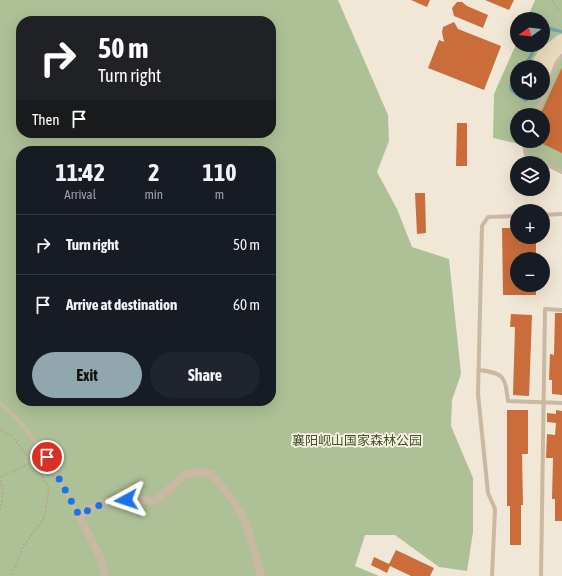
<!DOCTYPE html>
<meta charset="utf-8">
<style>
:root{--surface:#171b24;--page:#20242c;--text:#f1f3f6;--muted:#9ea1a6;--line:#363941;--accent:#90a7ae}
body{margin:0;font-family:"Asap Condensed","Noto Sans SC",sans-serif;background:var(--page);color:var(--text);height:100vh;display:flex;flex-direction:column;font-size:15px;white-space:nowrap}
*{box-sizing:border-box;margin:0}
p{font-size:13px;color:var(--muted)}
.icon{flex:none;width:22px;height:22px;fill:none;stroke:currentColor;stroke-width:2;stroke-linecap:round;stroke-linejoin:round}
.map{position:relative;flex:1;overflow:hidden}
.drawer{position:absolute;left:16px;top:146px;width:260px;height:260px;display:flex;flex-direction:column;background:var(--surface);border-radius:16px;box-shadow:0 4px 16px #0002}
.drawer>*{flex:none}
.guide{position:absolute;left:16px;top:16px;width:260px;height:122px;border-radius:16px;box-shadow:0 4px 16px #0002;background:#202124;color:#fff;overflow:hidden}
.needle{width:26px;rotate:255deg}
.tools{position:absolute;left:510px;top:12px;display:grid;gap:8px}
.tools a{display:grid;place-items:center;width:40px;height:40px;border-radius:50%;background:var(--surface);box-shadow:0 4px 16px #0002;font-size:20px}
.pin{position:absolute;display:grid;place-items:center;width:34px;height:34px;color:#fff;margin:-17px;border:2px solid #fff;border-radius:50%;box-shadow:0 1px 4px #0007}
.me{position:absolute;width:44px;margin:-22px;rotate:265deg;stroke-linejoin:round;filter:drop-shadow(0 0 3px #0008)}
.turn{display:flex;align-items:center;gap:14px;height:84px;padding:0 16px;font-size:18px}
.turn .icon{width:52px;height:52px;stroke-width:2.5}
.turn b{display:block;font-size:28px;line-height:34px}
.then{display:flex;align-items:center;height:38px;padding:0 16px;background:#0003;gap:8px;font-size:15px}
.eta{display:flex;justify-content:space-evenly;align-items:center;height:68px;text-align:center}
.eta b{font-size:24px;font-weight:700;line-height:28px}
.cta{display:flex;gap:8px;margin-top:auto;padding:8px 16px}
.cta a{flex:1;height:46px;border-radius:24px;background:var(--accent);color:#111;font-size:16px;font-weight:700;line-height:46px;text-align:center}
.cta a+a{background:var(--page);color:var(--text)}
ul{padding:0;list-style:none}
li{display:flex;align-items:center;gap:12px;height:60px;padding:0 16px;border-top:1px solid var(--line)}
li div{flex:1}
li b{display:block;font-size:15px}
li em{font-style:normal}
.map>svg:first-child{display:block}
.green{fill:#adc096;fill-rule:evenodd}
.plaza{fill:#eadbbc}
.water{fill:#74a6af}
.building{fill:#ca6d3b}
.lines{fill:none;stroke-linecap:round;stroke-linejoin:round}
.path{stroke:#b5a28c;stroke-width:1.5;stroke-dasharray:2 2;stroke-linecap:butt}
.service{stroke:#c9b8a2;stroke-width:4}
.minor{stroke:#c9b8a2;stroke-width:8}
.route{stroke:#1a73e8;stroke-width:7;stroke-dasharray:0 12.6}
.labels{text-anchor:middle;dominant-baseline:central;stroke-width:3.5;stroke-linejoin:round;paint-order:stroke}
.park-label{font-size:13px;fill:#3e5228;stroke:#f9f1e2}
</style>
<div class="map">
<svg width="562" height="576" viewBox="0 0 562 576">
<rect width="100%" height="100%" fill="#f1e7d6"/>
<path class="green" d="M0,0H338L388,115L389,141L377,172L397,209L412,247L449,259L461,374L452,400L451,426L473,478V532L467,571L439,567L395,535H365L355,566L379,576H0ZM21,21H271V133H21ZM21,151H271V401H21Z
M535,0H562V172L526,155L524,145L493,138L494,94L517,42V45H543V19H527ZM517,67H543V93H517ZM517,115H543V141H517Z"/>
<path class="plaza" d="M562,34V56L548,85L543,82V67H531V63L539,50L558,35Z"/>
<path class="water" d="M550,27L562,30V33L551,31L543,37V31Z
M534,45H538L527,67H523Z
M517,81V93H528V101L525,102L510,91L509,85L513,82Z"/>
<path class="building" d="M411,0H430L427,7Z
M485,0H514L509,10Z
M457,2H462L467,6L488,15L483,28L454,16L452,8Z
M454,22L458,29L501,46L484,90L428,68L439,40L444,42L442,32L443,27Z
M562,67V153L543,144V115H540Z
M457,123H467V166H456Z
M415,193H425L426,233L417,234Z
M502,228H517V237H536V259H517V285H536V295H503Z
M555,313H562V395L552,394V380H549L550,354L554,355Z
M511,314L532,315L529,396L513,395L515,327H510Z
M507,410H528V454H522L523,505H521V545H510V506H507Z
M556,410L562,411V521H555V499H552L553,458H546L547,434L555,435L556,423L547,422V413L556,414Z
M396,550L434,568L430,576H411L390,566L387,573L371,565L374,557L389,564Z"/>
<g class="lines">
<path class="path" d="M552,0L556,8L562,11
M0,430L12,436L37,468L49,488L45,517L24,545L11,576
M0,510L3,492L0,477L33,462"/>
<path class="service" d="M536,115L557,62L562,56
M525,141L524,145L526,155L562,172
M543,215L562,214
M479,370C504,373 505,376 508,401L562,403
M0,403C37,432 55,476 79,515
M492,576L495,509L488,493L478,394L482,226L488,217L517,216
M541,576L545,309L562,310"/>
<path class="minor" d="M105,576L100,557L79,515L99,504L115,500L153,501L160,497L184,475L198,472L211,474L229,495L242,515L249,532L261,576"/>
</g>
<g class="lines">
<path class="route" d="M47,457L79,515C95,507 107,500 126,500"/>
</g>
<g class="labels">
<g class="park-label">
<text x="357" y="440">襄阳岘山国家森林公园</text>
</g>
</g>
</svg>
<div class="tools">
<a><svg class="needle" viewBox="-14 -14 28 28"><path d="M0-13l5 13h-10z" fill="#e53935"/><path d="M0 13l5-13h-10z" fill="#9ea1a6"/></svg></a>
<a><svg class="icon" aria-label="sound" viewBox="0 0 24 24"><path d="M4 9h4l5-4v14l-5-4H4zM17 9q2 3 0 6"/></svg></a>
<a><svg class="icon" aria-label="search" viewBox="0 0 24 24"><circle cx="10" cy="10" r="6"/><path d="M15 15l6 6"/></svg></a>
<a><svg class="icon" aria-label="layers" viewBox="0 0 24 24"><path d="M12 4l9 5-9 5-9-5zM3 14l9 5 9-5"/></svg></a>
<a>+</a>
<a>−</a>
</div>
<div class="pin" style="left:47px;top:457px;background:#d93025"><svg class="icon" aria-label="arrive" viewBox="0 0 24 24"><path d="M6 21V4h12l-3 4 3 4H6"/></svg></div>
<svg class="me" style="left:126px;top:500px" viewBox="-20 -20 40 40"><path d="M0-17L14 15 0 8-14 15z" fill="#1a73e8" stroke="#fff" stroke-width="4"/></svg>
<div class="guide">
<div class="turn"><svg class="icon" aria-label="right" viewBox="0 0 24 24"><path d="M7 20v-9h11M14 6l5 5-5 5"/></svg><div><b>50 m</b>Turn right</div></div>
<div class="then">Then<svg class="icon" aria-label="arrive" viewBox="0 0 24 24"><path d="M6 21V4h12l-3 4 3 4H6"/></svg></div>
</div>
<section class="drawer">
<div class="eta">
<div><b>11:42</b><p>Arrival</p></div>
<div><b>2</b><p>min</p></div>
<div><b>110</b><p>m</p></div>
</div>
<ul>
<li><svg class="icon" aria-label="right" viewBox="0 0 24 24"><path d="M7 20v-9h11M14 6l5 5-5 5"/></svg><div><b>Turn right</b></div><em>50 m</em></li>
<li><svg class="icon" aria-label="arrive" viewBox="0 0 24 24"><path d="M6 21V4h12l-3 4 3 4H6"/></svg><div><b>Arrive at destination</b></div><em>60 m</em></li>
</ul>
<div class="cta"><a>Exit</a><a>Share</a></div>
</section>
</div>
